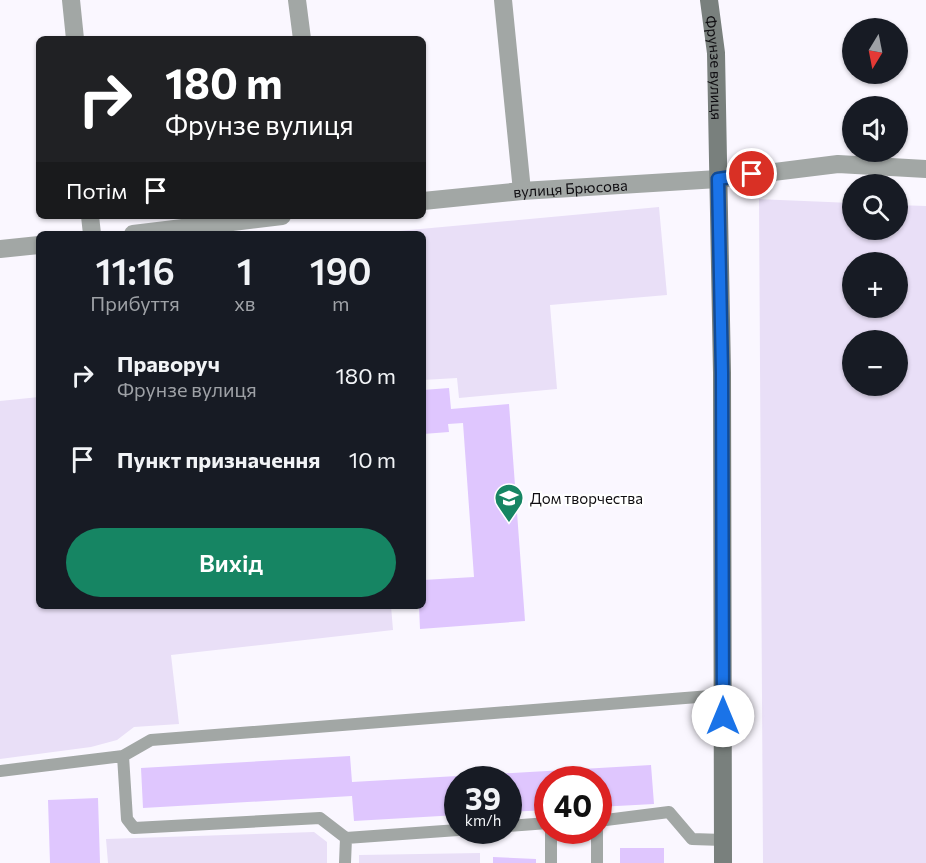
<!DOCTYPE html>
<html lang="uk">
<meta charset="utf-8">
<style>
:root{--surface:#171b24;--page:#20242c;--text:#f1f3f6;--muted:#9ea1a6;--accent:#168563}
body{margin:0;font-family:Commissioner,sans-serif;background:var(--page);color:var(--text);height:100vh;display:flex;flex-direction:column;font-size:22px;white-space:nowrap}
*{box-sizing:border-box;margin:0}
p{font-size:20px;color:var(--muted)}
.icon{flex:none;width:33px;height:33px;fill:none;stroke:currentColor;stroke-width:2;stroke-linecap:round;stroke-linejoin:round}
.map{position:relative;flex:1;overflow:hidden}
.panel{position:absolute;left:36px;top:231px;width:390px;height:378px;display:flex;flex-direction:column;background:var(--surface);border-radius:9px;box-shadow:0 2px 4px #0004}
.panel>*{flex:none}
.banner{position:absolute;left:36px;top:36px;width:390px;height:183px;border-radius:9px;box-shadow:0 2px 4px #0004;background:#202124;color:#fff;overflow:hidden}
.needle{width:39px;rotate:190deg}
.buttons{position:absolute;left:842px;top:18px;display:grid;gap:12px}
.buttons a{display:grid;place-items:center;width:66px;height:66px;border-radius:50%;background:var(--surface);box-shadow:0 2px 4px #0004;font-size:30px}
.speed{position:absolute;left:444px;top:766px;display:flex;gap:12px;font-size:30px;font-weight:700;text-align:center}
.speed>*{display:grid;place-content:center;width:78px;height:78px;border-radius:50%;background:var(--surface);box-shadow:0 2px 4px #0004;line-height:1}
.speed small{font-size:15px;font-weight:400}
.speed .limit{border:9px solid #d22;background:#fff;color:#111}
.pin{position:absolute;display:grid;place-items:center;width:51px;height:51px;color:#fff;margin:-26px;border:3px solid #fff;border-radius:50%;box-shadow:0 2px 6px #0007}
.me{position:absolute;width:66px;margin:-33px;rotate:0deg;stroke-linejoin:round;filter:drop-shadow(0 0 4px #0008)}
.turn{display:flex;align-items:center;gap:21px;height:126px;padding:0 30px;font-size:27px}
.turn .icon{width:78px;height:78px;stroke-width:2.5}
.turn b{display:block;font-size:42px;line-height:51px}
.then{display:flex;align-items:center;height:57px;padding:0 30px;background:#0003;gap:12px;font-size:22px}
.eta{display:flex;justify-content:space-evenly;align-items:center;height:102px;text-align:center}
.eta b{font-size:36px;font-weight:600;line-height:42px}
.action{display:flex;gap:12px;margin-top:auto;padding:12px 30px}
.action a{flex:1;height:69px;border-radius:36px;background:var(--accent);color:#fff;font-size:24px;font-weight:600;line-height:69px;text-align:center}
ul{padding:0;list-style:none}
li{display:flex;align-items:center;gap:18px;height:84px;padding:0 30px}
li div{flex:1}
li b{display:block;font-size:22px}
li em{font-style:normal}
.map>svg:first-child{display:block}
.green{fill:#e9dff7;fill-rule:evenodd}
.building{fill:#dfc6fe}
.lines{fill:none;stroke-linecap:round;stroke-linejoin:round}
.lane{stroke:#a2a7a5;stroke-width:12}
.street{stroke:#a2a7a5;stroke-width:18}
.secondary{stroke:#79807d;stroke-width:18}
.route-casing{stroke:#114b97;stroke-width:15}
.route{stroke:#1a73e8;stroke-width:10}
.labels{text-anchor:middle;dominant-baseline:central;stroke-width:4.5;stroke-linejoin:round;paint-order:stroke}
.street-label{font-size:15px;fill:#100e12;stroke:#fff}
.poi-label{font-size:15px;fill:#100e12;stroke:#fff;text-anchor:start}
</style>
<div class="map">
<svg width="926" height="863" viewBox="0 0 926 863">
<rect width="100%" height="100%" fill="#faf7ff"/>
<path class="green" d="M759,199L852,203V230H897V205L926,206V863H763ZM897,262V308H852V262ZM897,340V386H852V340Z
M659,207L667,295L550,305L557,389L459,398L457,378L423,380V234H366Z
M39,397V606H391L393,630L171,655L179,724L134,727L117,740L91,747L0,759V401Z
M314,832L327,842V863H108L106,839Z
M480,853V863H359V855Z"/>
<path class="building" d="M449,388L451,409L509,404L525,621L420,629L419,606H423V580L474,577L463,423L448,424L449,432L423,434V390Z
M350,756L352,782L651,765L654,804L598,807V780H548V810L508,812V780H458V815L354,821L352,796L143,808L141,768Z
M98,798L100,863H50L48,800Z
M620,848H664V863H620Z
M493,857L536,859V863H493Z"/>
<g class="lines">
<path class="lane" d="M123,756L127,819L134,828L320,818L346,838L458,830
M0,771L123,756L151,740L723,695
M598,821L669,812L692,839L723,840
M508,826L548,823
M597,831V863
M345,863L346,838
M551,863V831"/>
<g class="street">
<path d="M71,0L75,39"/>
<path d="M297,0L302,39"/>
<path d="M503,0L522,191"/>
<path id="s1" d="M423,201L522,191L718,179L838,164L926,169"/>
<path d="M90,216L92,234"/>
<path d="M133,234L282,216"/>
<path d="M0,249L39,245"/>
</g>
<path class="secondary" id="s2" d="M709,0L716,53L722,373L723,863"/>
</g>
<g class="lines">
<g class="route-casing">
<path id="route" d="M723,716L722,373L718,179L752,174"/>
</g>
<use href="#route" class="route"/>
</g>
<defs>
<g id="school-pin" transform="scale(1.5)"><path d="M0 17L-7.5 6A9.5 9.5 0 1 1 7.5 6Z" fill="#168563" stroke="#fff"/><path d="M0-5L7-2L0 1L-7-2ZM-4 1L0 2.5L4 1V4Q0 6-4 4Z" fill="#fff"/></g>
</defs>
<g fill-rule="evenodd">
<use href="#school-pin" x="509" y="498"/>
</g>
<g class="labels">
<g class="street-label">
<text stroke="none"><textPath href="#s2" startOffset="68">Фрунзе вулиця</textPath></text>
<text stroke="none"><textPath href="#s1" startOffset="148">вулиця Брюсова</textPath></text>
</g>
<g class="poi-label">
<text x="530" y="498">Дом творчества</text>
</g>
</g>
</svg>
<div class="buttons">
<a><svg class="needle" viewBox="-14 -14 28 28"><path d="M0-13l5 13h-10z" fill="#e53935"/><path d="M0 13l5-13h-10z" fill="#9ea1a6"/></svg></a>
<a><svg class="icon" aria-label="sound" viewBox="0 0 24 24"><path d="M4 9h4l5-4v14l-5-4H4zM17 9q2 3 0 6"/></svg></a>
<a><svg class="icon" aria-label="search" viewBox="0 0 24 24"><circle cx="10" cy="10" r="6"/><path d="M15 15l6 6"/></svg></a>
<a>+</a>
<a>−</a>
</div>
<div class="speed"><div>39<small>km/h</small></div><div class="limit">40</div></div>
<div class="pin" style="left:752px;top:174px;background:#d93025"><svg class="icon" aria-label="arrive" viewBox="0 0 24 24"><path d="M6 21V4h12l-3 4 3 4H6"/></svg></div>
<svg class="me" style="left:723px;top:716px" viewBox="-20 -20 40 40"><circle r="19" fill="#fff"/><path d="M0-13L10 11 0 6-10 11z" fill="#1a73e8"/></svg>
<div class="banner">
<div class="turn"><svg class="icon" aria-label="right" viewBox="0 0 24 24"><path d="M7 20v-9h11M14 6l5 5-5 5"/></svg><div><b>180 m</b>Фрунзе вулиця</div></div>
<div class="then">Потім<svg class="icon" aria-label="arrive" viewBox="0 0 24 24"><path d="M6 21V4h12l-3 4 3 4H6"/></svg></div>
</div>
<section class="panel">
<div class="eta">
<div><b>11:16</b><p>Прибуття</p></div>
<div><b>1</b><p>хв</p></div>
<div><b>190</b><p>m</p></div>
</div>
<ul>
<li><svg class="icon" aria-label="right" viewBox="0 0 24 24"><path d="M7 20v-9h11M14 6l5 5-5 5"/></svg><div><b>Праворуч</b><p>Фрунзе вулиця</p></div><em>180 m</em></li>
<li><svg class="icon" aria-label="arrive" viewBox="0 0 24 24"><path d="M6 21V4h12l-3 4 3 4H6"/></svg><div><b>Пункт призначення</b></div><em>10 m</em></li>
</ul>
<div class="action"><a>Вихід</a></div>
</section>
</div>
